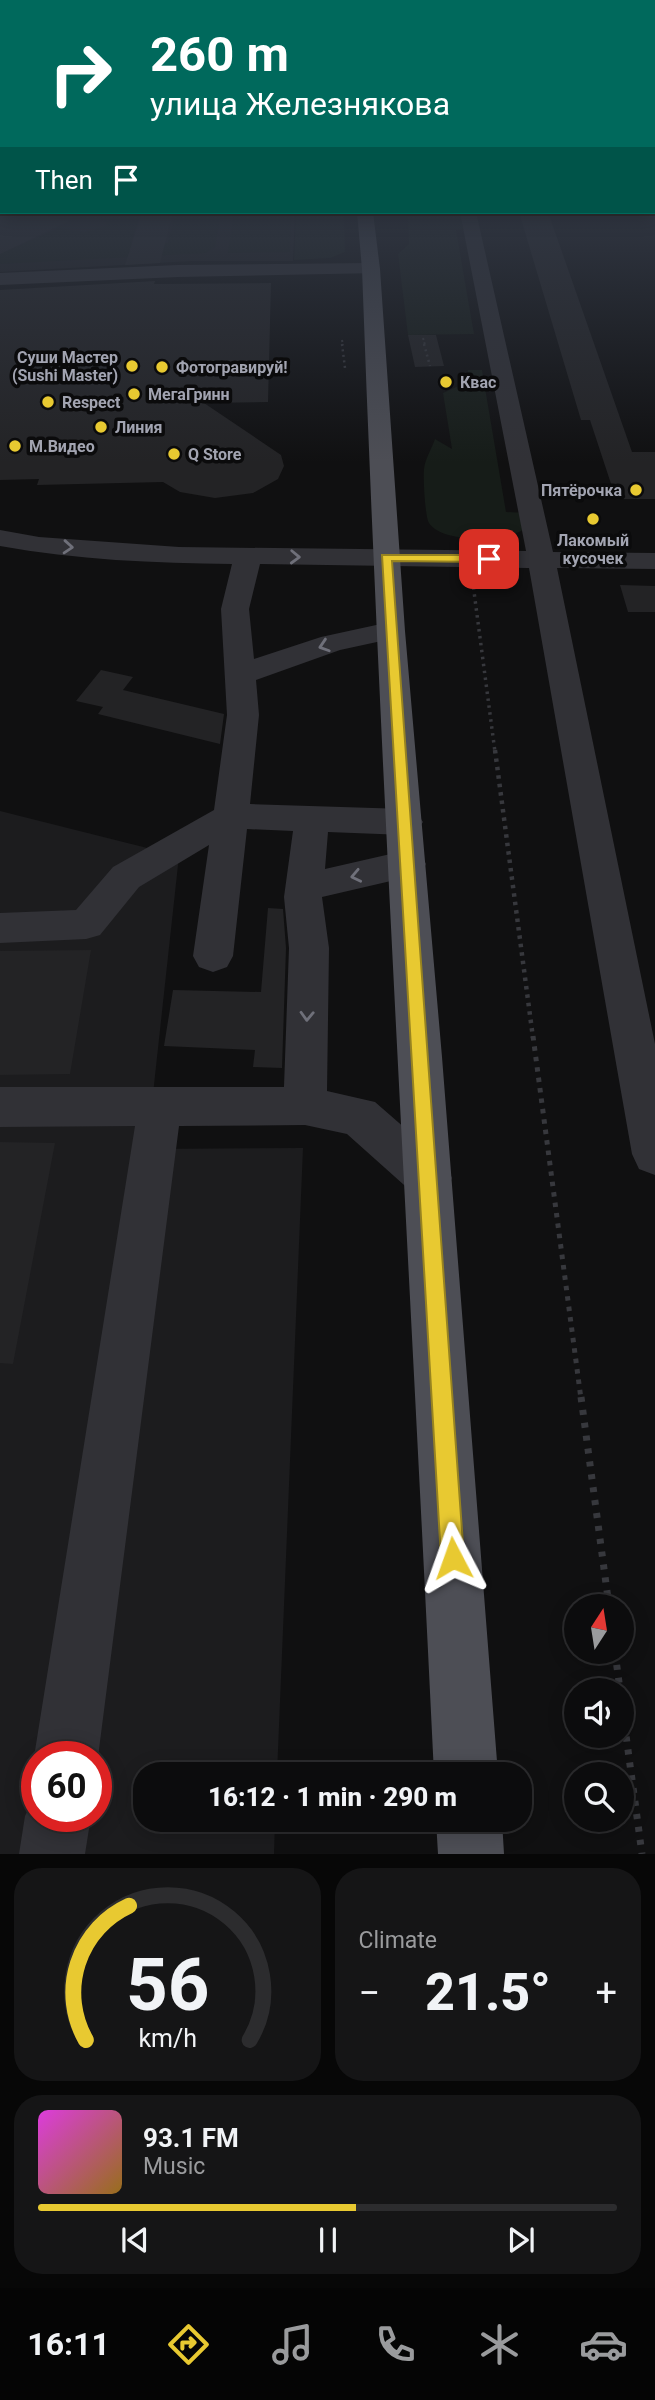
<!DOCTYPE html>
<meta charset="utf-8">
<style>
:root{--surface:#0c0c0d;--page:#151516;--text:#f1f3f6;--muted:#9a9b9d;--line:#2c2c2e;--accent:#e8c931}
body{margin:0;font-family:Roboto,sans-serif;background:var(--page);color:var(--text);height:100vh;display:flex;flex-direction:column;font-size:26px;white-space:nowrap}
*{box-sizing:border-box;margin:0}
p{font-size:23px;color:var(--muted)}
.icon{flex:none;width:38px;height:38px;fill:none;stroke:currentColor;stroke-width:2;stroke-linecap:round;stroke-linejoin:round}
.map{position:relative;height:1854px;overflow:hidden}
.panel{display:flex;flex-direction:column;gap:14px;padding:14px;background:#070707;flex:1}
.panel>*{flex:none}
.top-card{position:absolute;left:0px;top:0px;width:656px;height:214px;box-shadow:0 4px 18px #0003,0 0 0 2px var(--line);background:#00695c;color:#fff;overflow:hidden}
.needle{width:46px;rotate:12deg}
.fabs{position:absolute;left:564px;top:1594px;display:grid;gap:14px}
.fabs a{display:grid;place-items:center;width:70px;height:70px;border-radius:50%;background:var(--surface);box-shadow:0 4px 18px #0003,0 0 0 2px var(--line);font-size:35px}
.speed{position:absolute;left:21px;top:1741px;display:flex;gap:14px;font-size:35px;font-weight:700;text-align:center}
.speed>*{display:grid;place-content:center;width:91px;height:91px;border-radius:50%;background:var(--surface);box-shadow:0 4px 18px #0003,0 0 0 2px var(--line);line-height:1}
.speed .limit{border:10px solid #d22;background:#fff;color:#111}
.pin{position:absolute;display:grid;place-items:center;width:60px;height:60px;color:#fff;margin:-30px;border-radius:14px;box-shadow:0 4px 10px #0006}
.me{position:absolute;width:77px;margin:-38px;rotate:356deg;stroke-linejoin:round;filter:drop-shadow(0 0 5px #0008)}
.turn{display:flex;align-items:center;gap:24px;height:147px;padding:0 35px;font-size:32px}
.turn .icon{width:91px;height:91px;stroke-width:2.5}
.turn b{display:block;font-size:49px;line-height:60px}
.then{display:flex;align-items:center;height:66px;padding:0 35px;background:#0003;gap:14px;font-size:26px}
.big{font-size:52px;font-weight:800;line-height:1.1}
.panel .widget{flex:1;display:flex;flex-direction:column;justify-content:center;gap:10px;min-width:0;padding:0 24px;border-radius:28px;background:var(--page)}
.panel .dial{align-items:center;gap:0}
.dial svg{height:182px;overflow:visible;fill:none;stroke:var(--line);stroke-width:7;stroke-linecap:round;text-anchor:middle}
.dial text{fill:var(--text);stroke:none}
.song{display:flex;align-items:center;gap:21px}
.cover{width:84px;height:84px;border-radius:10px;background:linear-gradient(135deg,hsl(300 70% 55%),hsl(40 70% 35%))}
.played{height:7px;border-radius:4px;background:linear-gradient(90deg,var(--accent) 55%,var(--line) 55%)}
.keys{display:flex;justify-content:space-around;direction:ltr}
.heat{display:flex;justify-content:space-between;align-items:center;font-size:38px;direction:ltr}
.panel .tiles{flex:1;display:grid;gap:14px;grid-template-columns:1fr 1fr}
.widget:last-child{grid-column:span 2}
.trip{position:absolute;left:133px;top:1762px;width:399px;height:70px;border-radius:28px;background:var(--surface);box-shadow:0 4px 18px #0003,0 0 0 2px var(--line);font-weight:800;line-height:70px;text-align:center}
.tabs{display:flex;height:112px;justify-content:space-around;align-items:center;background:#050505;color:var(--muted)}
.tabs .icon{width:49px;height:49px}
.tabs .selected{color:var(--accent)}
.tabs b{font-size:32px;color:var(--text)}
.map>svg:first-child{display:block}
</style>
<div class="map">
<svg width="655" height="1854" viewBox="0 0 655 1854">
<rect width="100%" height="100%" fill="#101011"/>
<path fill="#1c1c1e" fill-rule="evenodd" d="M 0,202 L 2,212 L 295,212 L 293,261 L 192,261 L 0,272 Z
M 0,811 L 179,856 L 147,1149 L 303,1148 L 277,1774 L 145,1774 L 145,1820 L 275,1820 L 274,1854 L 0,1854 ZM 37,1757 L 96,1757 L 96,1816 L 37,1816 Z"/>
<path fill="#161c18" d="M 92,212 L 141,212 L 131,243 L 168,243 L 176,212 L 221,212 L 215,247 L 205,253 L 0,264 L 0,254 L 59,228 L 85,232 L 106,226 L 107,223 L 98,218 L 77,219 Z
M 234,212 L 291,212 L 290,252 L 228,253 Z
M 296,212 L 344,212 L 345,252 L 330,258 L 294,260 Z
M 395,212 L 465,212 L 468,229 L 456,230 L 474,334 L 408,335 L 398,254 L 409,244 L 408,218 Z
M 468,370 L 482,370 L 506,512 L 527,513 L 526,528 C 509,542 442,544 429,523 C 425,517 423,477 424,469 C 425,459 432,448 435,439 L 452,449 L 443,393 L 465,383 Z"/>
<path fill="#232325" d="M 0,212 L 26,212 L 69,221 L 0,254 Z
M 142,212 L 173,212 L 160,263 L 125,265 Z
M 519,212 L 548,212 L 632,452 L 655,452 L 655,499 L 616,499 L 590,420 L 581,420 Z
M 155,281 L 154,284 L 271,283 L 268,402 L 204,403 L 281,455 L 284,466 L 278,479 L 253,493 L 215,498 L 180,492 L 163,482 L 37,485 L 39,479 L 0,480 L 0,290 Z
M 408,335 L 436,335 L 444,366 L 415,367 Z
M 620,585 L 655,586 L 655,612 L 628,612 Z
M 101,670 L 133,677 L 123,690 L 224,714 L 220,744 L 98,714 L 103,707 L 76,701 Z
M 268,908 L 283,909 L 286,948 L 282,1068 L 253,1067 L 255,1050 L 164,1046 L 173,990 L 261,992 Z
M 91,950 L 70,1074 L 0,1075 L 0,951 Z
M 0,1142 L 55,1143 L 13,1364 L 0,1363 Z"/>
<g fill="none" stroke-linecap="round" stroke-linejoin="round">
<path stroke="#37383d" stroke-width="2" stroke-dasharray="2 2.5" stroke-linecap="butt" d="M 423,338 L 425,345
M 342,340 L 343,345"/>
<path stroke="#37383d" stroke-width="2.5" stroke-dasharray="2 3.5" stroke-linecap="butt" d="M 342,344 L 345,368
M 424,344 L 430,366"/>
<path stroke="#37383d" stroke-width="3.5" stroke-dasharray="2.5 4.5" stroke-linecap="butt" d="M 475,581 L 473,584 L 495,752"/>
<path stroke="#37383d" stroke-width="4.5" stroke-dasharray="3.5 5" stroke-linecap="butt" d="M 495,750 L 533,1038"/>
<path stroke="#37383d" stroke-width="5" stroke-dasharray="4.5 6" stroke-linecap="butt" d="M 533,1036 L 581,1399"/>
<path stroke="#37383d" stroke-width="7" stroke-dasharray="5 8" stroke-linecap="butt" d="M 581,1397 L 609,1606
M 615,1652 L 620,1690
M 621,1698 L 642,1854"/>
<path fill="#313136" fill-rule="evenodd" d="M 460,212 L 476,212 L 553,552 L 655,553 L 655,569 L 557,568 L 655,1044 L 655,1175 L 639,1169 L 632,1154 L 529,568 L 260,564 L 249,609 L 254,659 L 321,637 L 390,622 L 400,625 L 405,631 L 400,637 L 340,650 L 256,680 L 259,715 L 250,804 L 405,809 L 417,813 L 423,822 L 417,831 L 405,835 L 328,832 L 325,869 L 408,850 L 421,854 L 426,864 L 421,874 L 322,897 L 329,948 L 327,1091 L 375,1102 L 445,1163 L 452,1178 L 445,1193 L 429,1199 L 413,1193 L 347,1134 L 305,1125 L 179,1126 L 98,1757 L 96,1761 L 96,1757 L 37,1757 L 37,1763 L 34,1757 L 135,1126 L 0,1127 L 0,1087 L 284,1087 L 289,948 L 284,897 L 293,831 L 247,829 L 233,956 L 227,967 L 213,972 L 199,967 L 193,956 L 209,845 L 139,887 L 100,935 L 86,939 L 0,943 L 0,913 L 76,910 L 113,867 L 214,810 L 227,715 L 221,609 L 232,564 C 155,563 76,560 0,546 L 0,530 L 39,537 L 179,547 L 526,551 Z
M 371,263 L 378,265 L 380,269 L 378,273 L 178,277 L 0,285 L 0,273 L 178,265 Z
M 37,1792 L 37,1816 L 91,1816 L 85,1854 L 19,1854 L 25,1816 Z"/>
<path fill="#4d4e55" fill-rule="evenodd" d="M 357,212 L 373,212 L 380,269 L 405,631 L 442,1057 L 498,1774 L 434,1774 C 410,1272 380,771 362,269 Z
M 436,1820 L 502,1820 L 504,1854 L 438,1854 Z"/>
</g>
<defs><path id="oneway-chevron" d="M-2-3.5L2.5 0L-2 3.5" fill="none" stroke-width="1.6" stroke-linecap="round" stroke-linejoin="round" transform="scale(1.75)"/></defs>
<g stroke="#6f707a">
<use href="#oneway-chevron" transform="translate(68 547) rotate(4)"/>
<use href="#oneway-chevron" transform="translate(295 557) rotate(2)"/>
<use href="#oneway-chevron" transform="translate(324 646) rotate(162)"/>
<use href="#oneway-chevron" transform="translate(356 876) rotate(168)"/>
<use href="#oneway-chevron" transform="translate(307 1016) rotate(92)"/>
</g>
<linearGradient id="sky" x2="0" y2="1"><stop stop-color="#090909"/><stop offset="0.44" stop-color="#313743"/><stop offset="1" stop-color="#313743" stop-opacity="0"/></linearGradient>
<rect width="655" height="462" fill="url(#sky)"/>
<path fill="#e8c931" stroke="#978320" stroke-width="2" d="M 382,555 L 489,555 L 495,559 L 489,562 L 392,561 L 464,1558 L 461,1566 L 453,1570 L 444,1566 L 441,1558 Z"/>
<g fill="#e8c931" stroke="#0b0b0c" stroke-width="2.5">
<circle cx="132" cy="366" r="7"/>
<circle cx="162" cy="367" r="7"/>
<circle cx="446" cy="382" r="7"/>
<circle cx="134" cy="394" r="7"/>
<circle cx="48" cy="402" r="7"/>
<circle cx="101" cy="427" r="7"/>
<circle cx="15" cy="446" r="7"/>
<circle cx="174" cy="454" r="7"/>
<circle cx="636" cy="490" r="7"/>
<circle cx="593" cy="519" r="7"/>
</g>
<g text-anchor="middle" stroke-width="7" stroke-linejoin="round" paint-order="stroke">
<g font-size="16" font-weight="bold" fill="#a2a4b1" stroke="#0b0b0c" text-anchor="start">
<text x="118" y="363" text-anchor="end">Суши Мастер<tspan x="118" dy="18">(Sushi Master)</tspan></text>
<text x="176" y="373">Фотогравируй!</text>
<text x="460" y="388">Квас</text>
<text x="148" y="400">МегаГринн</text>
<text x="62" y="408">Respect</text>
<text x="115" y="433">Линия</text>
<text x="29" y="452">М.Видео</text>
<text x="188" y="460">Q Store</text>
<text x="622" y="496" text-anchor="end">Пятёрочка</text>
<text x="593" y="546" text-anchor="middle">Лакомый<tspan x="593" dy="18">кусочек</tspan></text>
</g>
</g>
</svg>
<div class="fabs">
<a><svg class="needle" viewBox="-14 -14 28 28"><path d="M0-13l5 13h-10z" fill="#e53935"/><path d="M0 13l5-13h-10z" fill="#9a9b9d"/></svg></a>
<a><svg class="icon" aria-label="sound" viewBox="0 0 24 24"><path d="M4 9h4l5-4v14l-5-4H4zM17 9q2 3 0 6"/></svg></a>
<a><svg class="icon" aria-label="search" viewBox="0 0 24 24"><circle cx="10" cy="10" r="6"/><path d="M15 15l6 6"/></svg></a>
</div>
<div class="speed"><div class="limit">60</div></div>
<div class="pin" style="left:489px;top:559px;background:#d93025"><svg class="icon" aria-label="arrive" viewBox="0 0 24 24"><path d="M6 21V4h12l-3 4 3 4H6"/></svg></div>
<svg class="me" style="left:453px;top:1558px" viewBox="-20 -20 40 40"><path d="M0-17L14 15 0 8-14 15z" fill="#e8c931" stroke="#fff" stroke-width="4"/></svg>
<div class="trip">16:12 · 1 min · 290 m</div>
<div class="top-card">
<div class="turn"><svg class="icon" aria-label="right" viewBox="0 0 24 24"><path d="M7 20v-9h11M14 6l5 5-5 5"/></svg><div><b>260 m</b>улица Железнякова</div></div>
<div class="then">Then<svg class="icon" aria-label="arrive" viewBox="0 0 24 24"><path d="M6 21V4h12l-3 4 3 4H6"/></svg></div>
</div>
</div>
<section class="panel">
<div class="tiles">
<div class="widget dial"><svg viewBox="0 0 100 80">
<path d="M14 69A42 42 0 1 1 86 69"/>
<path d="M14 69A42 42 0 0 1 33 10" stroke="#e8c931"/>
<text x="50" y="56" font-size="32" font-weight="700">56</text>
<text x="50" y="72" font-size="11">km/h</text>
</svg></div>
<div class="widget"><p>Climate</p>
<div class="heat"><a>−</a><b class="big">21.5°</b><a>+</a></div>
</div>
<div class="widget">
<div class="song"><i class="cover"></i><div><b>93.1 FM</b><p>Music</p></div></div>
<div class="played"></div>
<div class="keys"><svg class="icon" aria-label="previous" viewBox="0 0 24 24"><path d="M18 5L8 12l10 7zM5 5v14"/></svg><svg class="icon" aria-label="pause" viewBox="0 0 24 24"><path d="M8 5v14M16 5v14"/></svg><svg class="icon" aria-label="next" viewBox="0 0 24 24"><path d="M6 5l10 7-10 7zM19 5v14"/></svg></div>
</div>
</div>
</section>
<nav class="tabs">
<b>16:11</b>
<svg class="icon selected" aria-label="directions" viewBox="0 0 24 24"><path d="M12 3l9 9-9 9-9-9zM9 14v-3h6M13 9l2 2-2 2"/></svg>
<svg class="icon" aria-label="music" viewBox="0 0 24 24"><path d="M9 18V5l10-2v13"/><circle cx="6" cy="18" r="3"/><circle cx="16" cy="16" r="3"/></svg>
<svg class="icon" aria-label="phone" viewBox="0 0 24 24"><path d="M5 4h4l2 5-3 2q2 4 5 5l2-3 5 2v4C11 20 4 13 5 4z"/></svg>
<svg class="icon" aria-label="climate" viewBox="0 0 24 24"><path d="M12 3v18M4 7l16 10M4 17L20 7"/></svg>
<svg class="icon" aria-label="car" viewBox="0 0 24 24"><path d="M5 17H2v-5l4-1 3-4h7l3 4 3 1v5h-3M9 17h6M6 11h13"/><circle cx="7" cy="17" r="2"/><circle cx="17" cy="17" r="2"/></svg>
</nav>
